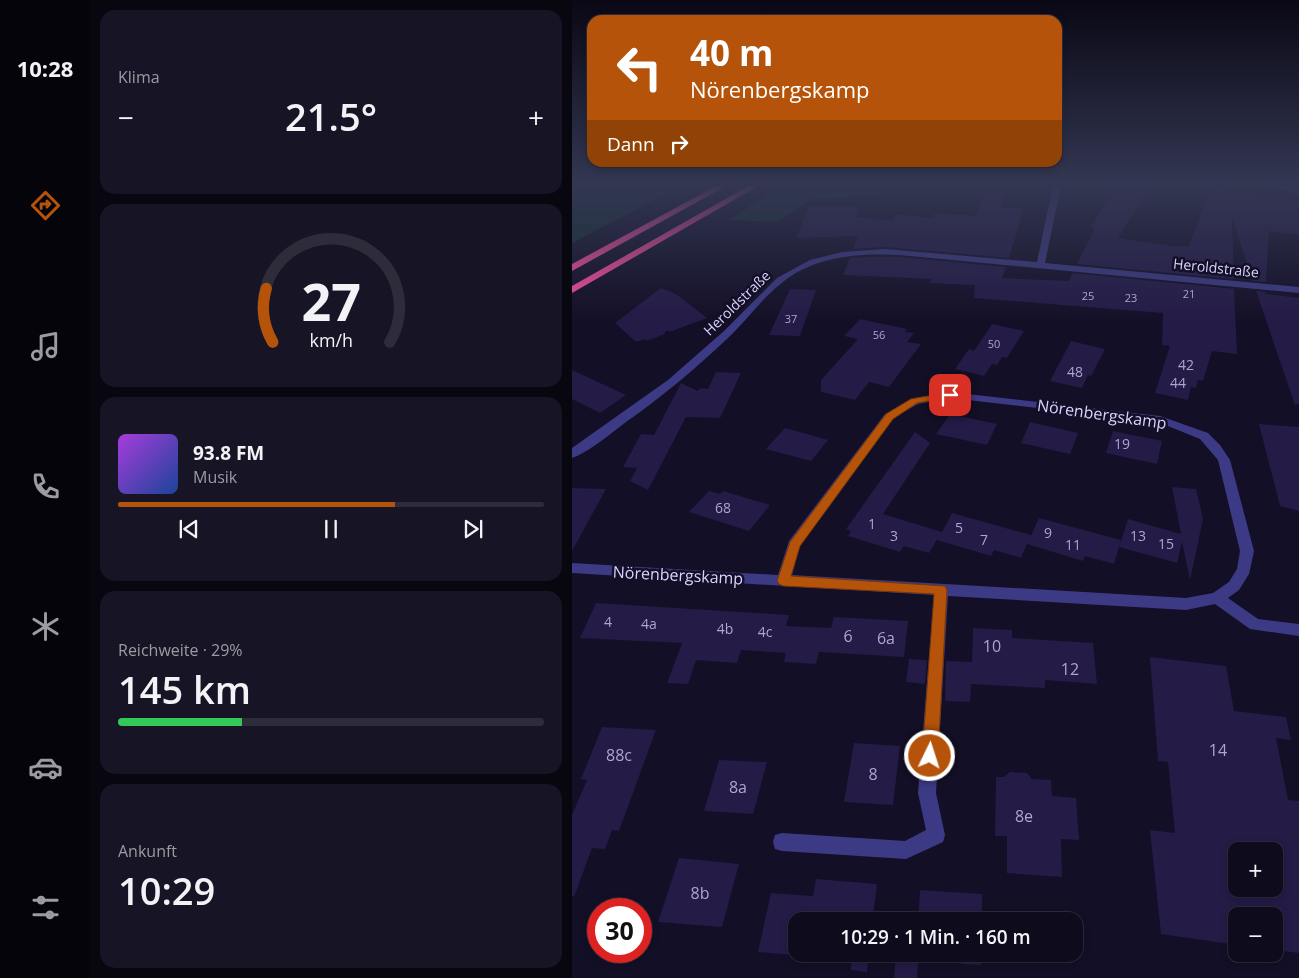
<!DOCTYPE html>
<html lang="de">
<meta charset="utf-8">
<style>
:root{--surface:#0e0b1c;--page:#171425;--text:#f1f3f6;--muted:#9b9ba3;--line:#2e2b3b;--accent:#b45309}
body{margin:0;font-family:"Open Sans",sans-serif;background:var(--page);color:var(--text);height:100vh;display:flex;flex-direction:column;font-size:19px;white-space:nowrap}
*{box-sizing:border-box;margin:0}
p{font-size:16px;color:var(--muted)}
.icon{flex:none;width:28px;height:28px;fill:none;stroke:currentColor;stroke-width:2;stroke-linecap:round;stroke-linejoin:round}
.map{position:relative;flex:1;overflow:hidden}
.details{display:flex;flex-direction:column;gap:10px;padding:10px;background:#08060f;width:482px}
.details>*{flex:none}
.guide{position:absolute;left:15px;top:15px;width:475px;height:152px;border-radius:15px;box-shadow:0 2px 8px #0003,0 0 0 1px var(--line);background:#b45309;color:#fff;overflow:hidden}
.fabs{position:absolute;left:656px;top:842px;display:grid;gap:10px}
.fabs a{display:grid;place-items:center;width:55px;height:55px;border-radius:10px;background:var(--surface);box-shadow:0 2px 8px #0003,0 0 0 1px var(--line);font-size:25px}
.speed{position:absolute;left:15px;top:898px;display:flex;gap:10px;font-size:25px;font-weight:700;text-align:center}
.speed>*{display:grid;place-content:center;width:65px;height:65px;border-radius:50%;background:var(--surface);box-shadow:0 2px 8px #0003,0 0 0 1px var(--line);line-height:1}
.speed .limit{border:8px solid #d22;background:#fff;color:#111}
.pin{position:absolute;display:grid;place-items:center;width:42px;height:42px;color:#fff;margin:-21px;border-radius:10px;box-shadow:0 2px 8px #0006}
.me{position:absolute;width:55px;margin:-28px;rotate:4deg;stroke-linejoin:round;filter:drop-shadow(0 0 4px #0008)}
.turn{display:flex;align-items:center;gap:18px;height:105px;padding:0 20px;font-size:22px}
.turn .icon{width:65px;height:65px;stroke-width:2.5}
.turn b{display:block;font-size:35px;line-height:42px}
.then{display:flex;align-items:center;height:48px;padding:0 20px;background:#0003;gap:10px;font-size:19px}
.big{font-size:38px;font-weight:600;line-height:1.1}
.details .widget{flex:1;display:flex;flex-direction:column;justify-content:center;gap:8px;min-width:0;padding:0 18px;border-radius:15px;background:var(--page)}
.details .dial{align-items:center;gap:0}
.dial svg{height:130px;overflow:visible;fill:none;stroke:var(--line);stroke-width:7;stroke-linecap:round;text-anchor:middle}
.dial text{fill:var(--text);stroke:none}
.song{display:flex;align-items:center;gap:15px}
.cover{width:60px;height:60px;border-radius:8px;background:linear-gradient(135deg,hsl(280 70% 55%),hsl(220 70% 35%))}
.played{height:5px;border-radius:2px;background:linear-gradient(90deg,var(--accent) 65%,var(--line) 65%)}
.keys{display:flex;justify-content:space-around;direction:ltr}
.heat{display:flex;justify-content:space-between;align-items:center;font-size:28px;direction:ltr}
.charge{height:8px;border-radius:4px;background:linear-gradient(90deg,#34c759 29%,var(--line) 0)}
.trip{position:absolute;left:216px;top:912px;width:295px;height:50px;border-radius:15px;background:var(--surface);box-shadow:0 2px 8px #0003,0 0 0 1px var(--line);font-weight:600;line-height:50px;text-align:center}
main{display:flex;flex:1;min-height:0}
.dock{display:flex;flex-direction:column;width:90px;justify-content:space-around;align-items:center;background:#06040b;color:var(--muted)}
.dock .icon{width:35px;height:35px}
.dock .on{color:var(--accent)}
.dock b{font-size:22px;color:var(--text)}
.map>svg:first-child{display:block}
</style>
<main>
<nav class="dock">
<b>10:28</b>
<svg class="icon on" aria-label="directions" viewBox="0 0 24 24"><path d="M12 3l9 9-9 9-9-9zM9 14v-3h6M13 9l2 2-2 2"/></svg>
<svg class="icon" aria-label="music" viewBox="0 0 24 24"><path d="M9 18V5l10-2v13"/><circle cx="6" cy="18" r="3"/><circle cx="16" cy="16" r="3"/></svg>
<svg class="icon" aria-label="phone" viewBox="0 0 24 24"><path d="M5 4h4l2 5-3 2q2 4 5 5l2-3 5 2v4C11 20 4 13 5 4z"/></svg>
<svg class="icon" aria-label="climate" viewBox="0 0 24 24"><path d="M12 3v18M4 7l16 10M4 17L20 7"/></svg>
<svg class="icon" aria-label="car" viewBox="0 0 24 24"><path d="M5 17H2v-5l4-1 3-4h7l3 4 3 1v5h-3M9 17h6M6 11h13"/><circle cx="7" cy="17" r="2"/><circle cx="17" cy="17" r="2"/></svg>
<svg class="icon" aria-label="filters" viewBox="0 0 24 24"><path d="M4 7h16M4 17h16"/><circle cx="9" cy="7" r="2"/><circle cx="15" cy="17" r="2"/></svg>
</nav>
<section class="details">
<div class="widget"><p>Klima</p>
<div class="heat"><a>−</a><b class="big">21.5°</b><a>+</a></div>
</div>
<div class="widget dial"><svg viewBox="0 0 100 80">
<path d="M14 69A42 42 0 1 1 86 69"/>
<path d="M14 69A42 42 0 0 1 10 36" stroke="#b45309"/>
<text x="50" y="56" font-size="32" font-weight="700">27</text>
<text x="50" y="72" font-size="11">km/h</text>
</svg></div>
<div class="widget">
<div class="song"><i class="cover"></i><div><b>93.8 FM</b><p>Musik</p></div></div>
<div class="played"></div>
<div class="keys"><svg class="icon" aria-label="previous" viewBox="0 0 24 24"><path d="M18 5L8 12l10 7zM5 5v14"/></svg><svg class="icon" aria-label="pause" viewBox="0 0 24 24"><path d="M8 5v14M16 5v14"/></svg><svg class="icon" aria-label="next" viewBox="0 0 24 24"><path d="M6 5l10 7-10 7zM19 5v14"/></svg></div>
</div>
<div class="widget"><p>Reichweite · 29%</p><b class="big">145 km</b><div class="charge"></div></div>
<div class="widget"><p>Ankunft</p><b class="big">10:29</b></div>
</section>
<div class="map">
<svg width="727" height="978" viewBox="0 0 727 978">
<rect width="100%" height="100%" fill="#130f26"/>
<path fill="#12302f" d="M 0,185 L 111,185 L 0,243 Z
M 212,185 L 316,185 L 308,195 L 238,199 L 206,222 L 157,220 Z"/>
<path fill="#241b47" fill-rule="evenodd" d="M 546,185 L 579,185 L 546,238 L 601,246 L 617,246 L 640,185 L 673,193 L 727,201 L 727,235 L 697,231 L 694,282 L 681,281 L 660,218 L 662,279 L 505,264 L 523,228 L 518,227 Z
M 412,193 L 433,194 L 429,207 L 451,209 L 437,258 L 313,247 L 281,249 L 286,236 L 224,238 L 237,206 L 286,207 L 285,217 L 321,221 L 323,214 L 361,218 L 363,213 L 404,216 Z
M 296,257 L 328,257 L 434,267 L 430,278 L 497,281 L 501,273 L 662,289 L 665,354 L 640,351 L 631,381 L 626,380 L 624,388 L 619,387 L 616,400 L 583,393 L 598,346 L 590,345 L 591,313 L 402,298 L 403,285 L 358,283 L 359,279 L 271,275 L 278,258 Z
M 89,288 L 104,294 L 135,318 L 100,331 L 93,331 L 93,334 L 74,341 L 73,339 L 64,342 L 43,323 Z
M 218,289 L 244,290 L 228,336 L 197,335 Z
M 684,291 L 694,292 L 693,294 L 727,298 L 727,404 L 723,405 Z
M 288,319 L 335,329 L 333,332 L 342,333 L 335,342 L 349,344 L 317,387 L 297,382 L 283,400 L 249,392 L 249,380 L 286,339 L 272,336 Z
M 420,324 L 452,331 L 435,358 L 430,357 L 425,365 L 420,364 L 412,376 L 383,369 L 397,349 L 402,351 Z
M 499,341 L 533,349 L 519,376 L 516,375 L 510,388 L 478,381 Z
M 0,370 L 54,395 L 28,413 L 0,399 Z
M 144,372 L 169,373 L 148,418 L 114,417 L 76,490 L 58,481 L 65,468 L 51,467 L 69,434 L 82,435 L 109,383 L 126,391 L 128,388 L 136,389 Z
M 378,414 L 425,424 L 415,445 L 364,434 Z
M 458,422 L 506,433 L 498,454 L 449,443 Z
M 687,424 L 727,427 L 727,511 L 708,506 Z
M 213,428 L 235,434 L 256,440 L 239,461 L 194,449 Z
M 541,431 L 590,441 L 585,464 L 534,453 Z
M 343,432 L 358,443 L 311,514 L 370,532 L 380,513 L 459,535 L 457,540 L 467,518 L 549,540 L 542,564 L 513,556 L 511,561 L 455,544 L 449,558 L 422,550 L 419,556 L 365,540 L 367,536 L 357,553 L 332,546 L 328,552 L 276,536 L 279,531 L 274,529 Z
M 600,487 L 624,489 L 631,519 L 618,580 L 610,542 L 605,563 L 547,547 L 556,519 L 609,534 Z
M 0,488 L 34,489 L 0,551 Z
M 137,491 L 148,494 L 151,491 L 198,505 L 177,531 L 117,512 Z
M 24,603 L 217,615 L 214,626 L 259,628 L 262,617 L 336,621 L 332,657 L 247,652 L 244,664 L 212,662 L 214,653 L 169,650 L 165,663 L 124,660 L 116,684 L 95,683 L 110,643 L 8,638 Z
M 401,628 L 440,630 L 440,638 L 521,643 L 525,684 L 473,680 L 473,688 L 399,684 L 398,702 L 373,701 L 374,661 L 400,662 Z
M 578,657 L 654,666 L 662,711 L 714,717 L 719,740 L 704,738 L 716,800 L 727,801 L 727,953 L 702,950 L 702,916 L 665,916 L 665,945 L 589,934 L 578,830 L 603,833 L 596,762 L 586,761 ZM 665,851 L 702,851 L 702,889 L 665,889 Z
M 337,659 L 355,660 L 353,684 L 334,682 Z
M 30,727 L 84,730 L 47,831 L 40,830 L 33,849 L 20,848 L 2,897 L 0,896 L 0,815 L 15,780 L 9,779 Z
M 282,743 L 328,746 L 321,805 L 272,802 Z
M 147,760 L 195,762 L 181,814 L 132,811 Z
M 438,772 L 455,773 L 460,779 L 479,780 L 480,796 L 504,798 L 507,840 L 489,839 L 490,877 L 435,873 L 435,836 L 423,836 L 424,777 L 432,777 Z
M 107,858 L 167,864 L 150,927 L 86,922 Z
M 244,879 L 305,884 L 301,917 L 346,920 L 348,890 L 410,894 L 410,921 L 225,921 L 225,954 L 233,954 L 233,956 L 186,952 L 199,893 L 241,896 Z
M 280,954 L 297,954 L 295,972 L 279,970 Z
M 324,954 L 347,954 L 345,978 L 322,978 Z
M 359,954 L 409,954 L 409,965 L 389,964 L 389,956 Z"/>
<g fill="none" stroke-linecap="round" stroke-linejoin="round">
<path fill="#3d3a85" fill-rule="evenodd" d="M 481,185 L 489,185 L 473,263 L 727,287 L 727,293 L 328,255 C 285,253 240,256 206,286 C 188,301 174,321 156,338 C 124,368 90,397 54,422 C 41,432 14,454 0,458 L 0,448 L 96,380 L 152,331 L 205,278 L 238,260 L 270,252 L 313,249 L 465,262 Z
M 691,185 L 705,185 L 727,189 L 727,193 Z
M 378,392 L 588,416 L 636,433 L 648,445 L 658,460 L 682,551 L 677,574 L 667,590 L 656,598 L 686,619 L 727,624 L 727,636 L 678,629 L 643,604 L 614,610 L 376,596 L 364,793 L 373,835 L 371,842 L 334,859 L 210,851 L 203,849 L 201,842 L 203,835 L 210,833 L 333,841 L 354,830 L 346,793 L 362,595 L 0,573 L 0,563 L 206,575 L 217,541 L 313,414 L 339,399 ZM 378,398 L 586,422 L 628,439 L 646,460 L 668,551 L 665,569 L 657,582 L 641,593 L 614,598 L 220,575 L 228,546 L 321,418 L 346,404 Z"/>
<path fill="#ff4fa3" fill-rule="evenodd" d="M 146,185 L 156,185 L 0,271 L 0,264 Z
M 178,185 L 188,185 L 0,293 L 0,286 Z"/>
</g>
<linearGradient id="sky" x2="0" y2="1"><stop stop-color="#0a0815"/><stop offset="0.57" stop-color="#333752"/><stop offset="1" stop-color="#333752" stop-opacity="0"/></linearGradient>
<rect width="727" height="322" fill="url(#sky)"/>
<path fill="#b45309" stroke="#753606" d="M 378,392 L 383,395 L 382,397 L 345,403 L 321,419 L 228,546 L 219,576 L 373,586 L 375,590 L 366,756 L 363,761 L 358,763 L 352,761 L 350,756 L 362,594 L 211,586 L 207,584 L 205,581 L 218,542 L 314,414 L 339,399 Z"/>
<g text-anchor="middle" stroke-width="5" stroke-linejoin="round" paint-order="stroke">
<g font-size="11" fill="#aca6d1">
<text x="617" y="298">21</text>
<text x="516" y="300">25</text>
<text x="559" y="302">23</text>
<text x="219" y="323">37</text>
<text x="307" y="339">56</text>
<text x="422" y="348">50</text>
</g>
<g font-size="14" fill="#d9d4ff" stroke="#130f26">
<text transform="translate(644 268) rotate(6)" y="5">Heroldstraße</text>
<text transform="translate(165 303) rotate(-44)" y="5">Heroldstraße</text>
</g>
<g font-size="14" fill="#aca6d1">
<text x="614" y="370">42</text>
<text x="503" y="377">48</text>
<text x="606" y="388">44</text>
<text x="550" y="449">19</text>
<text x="151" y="513">68</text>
<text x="300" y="529">1</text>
<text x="387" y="533">5</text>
<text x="476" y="538">9</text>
<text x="322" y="541">3</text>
<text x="566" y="541">13</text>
<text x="412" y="545">7</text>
<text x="594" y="549">15</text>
<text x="501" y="550">11</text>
<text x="36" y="627">4</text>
<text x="77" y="629">4a</text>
<text x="153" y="634">4b</text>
<text x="193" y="637">4c</text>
</g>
<g font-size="16" fill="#d9d4ff" stroke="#130f26">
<text transform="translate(530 414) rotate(8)" y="6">Nörenbergskamp</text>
<text transform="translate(106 575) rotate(3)" y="6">Nörenbergskamp</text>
</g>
<g font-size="16" fill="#aca6d1">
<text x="276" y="642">6</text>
<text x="314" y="644">6a</text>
<text x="420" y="652">10</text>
<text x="498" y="675">12</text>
<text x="646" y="756">14</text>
<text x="47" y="761">88c</text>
<text x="301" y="780">8</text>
<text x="166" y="793">8a</text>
<text x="452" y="822">8e</text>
<text x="128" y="899">8b</text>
</g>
</g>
</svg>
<div class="fabs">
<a>+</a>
<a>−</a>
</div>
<div class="speed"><div class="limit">30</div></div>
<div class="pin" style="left:378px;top:395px;background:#d93025"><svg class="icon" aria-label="arrive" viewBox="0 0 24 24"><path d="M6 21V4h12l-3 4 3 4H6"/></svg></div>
<svg class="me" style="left:358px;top:756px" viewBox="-20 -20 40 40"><circle r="17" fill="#b45309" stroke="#fff" stroke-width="3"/><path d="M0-11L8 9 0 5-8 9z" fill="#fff"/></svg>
<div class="trip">10:29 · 1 Min. · 160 m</div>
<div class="guide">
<div class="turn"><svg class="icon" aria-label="left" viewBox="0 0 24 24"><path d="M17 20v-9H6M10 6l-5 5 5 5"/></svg><div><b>40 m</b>Nörenbergskamp</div></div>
<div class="then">Dann<svg class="icon" aria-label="right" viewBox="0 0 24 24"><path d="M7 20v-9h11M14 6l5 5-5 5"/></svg></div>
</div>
</div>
</main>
